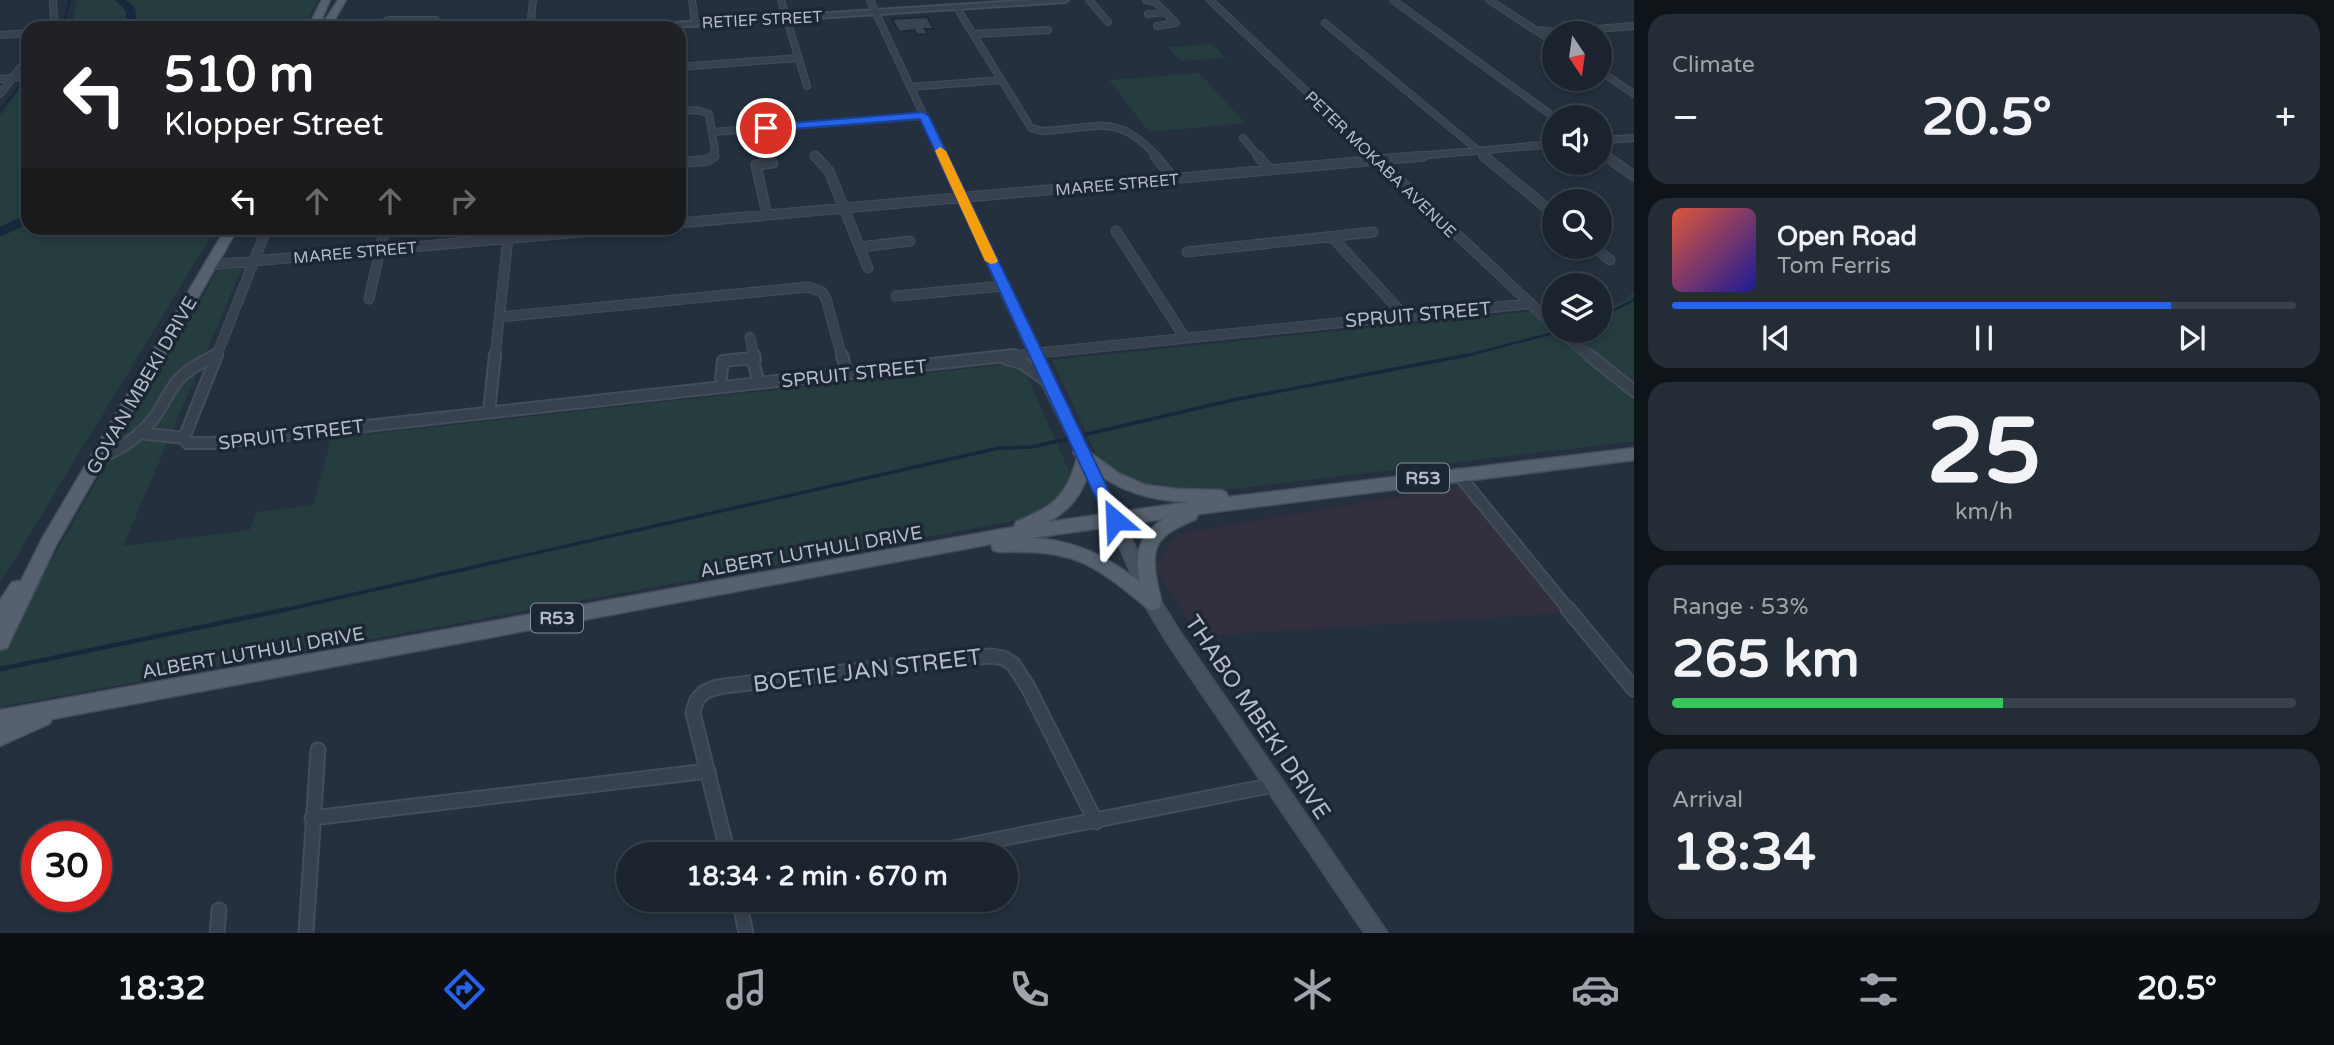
<!DOCTYPE html>
<meta charset="utf-8">
<style>
:root{--surface:#1b242e;--page:#242c36;--text:#f1f3f6;--muted:#a0a4aa;--line:#39414a;--accent:#2563eb}
body{margin:0;font-family:"Varela Round",sans-serif;background:var(--page);color:var(--text);height:100vh;display:flex;flex-direction:column;font-size:26px;white-space:nowrap}
*{box-sizing:border-box;margin:0}
p{font-size:23px;color:var(--muted)}
.icon{flex:none;width:38px;height:38px;fill:none;stroke:currentColor;stroke-width:2;stroke-linecap:round;stroke-linejoin:round}
.map{position:relative;flex:1;overflow:hidden}
.panel{display:flex;flex-direction:column;gap:14px;padding:14px;background:#0f1419;width:700px}
.panel>*{flex:none}
.banner{position:absolute;left:21px;top:21px;width:665px;height:214px;border-radius:21px;box-shadow:0 4px 10px #0003,0 0 0 2px var(--line);background:#202124;color:#fff;overflow:hidden}
.needle{width:46px;rotate:167deg}
.fabs{position:absolute;left:1542px;top:21px;display:grid;gap:14px}
.fabs a{display:grid;place-items:center;width:70px;height:70px;border-radius:50%;background:var(--surface);box-shadow:0 4px 10px #0003,0 0 0 2px var(--line);font-size:35px}
.speed{position:absolute;left:21px;top:821px;display:flex;gap:14px;font-size:35px;font-weight:700;text-align:center}
.speed>*{display:grid;place-content:center;width:91px;height:91px;border-radius:50%;background:var(--surface);box-shadow:0 4px 10px #0003,0 0 0 2px var(--line);line-height:1}
.speed .limit{border:10px solid #d22;background:#fff;color:#111}
.pin{position:absolute;display:grid;place-items:center;width:60px;height:60px;color:#fff;margin:-30px;border:4px solid #fff;border-radius:50%;box-shadow:0 2px 7px #0007}
.me{position:absolute;width:77px;margin:-38px;rotate:334deg;stroke-linejoin:round;filter:drop-shadow(0 0 5px #0008)}
.turn{display:flex;align-items:center;gap:24px;height:147px;padding:0 28px;font-size:32px}
.turn .icon{width:91px;height:91px;stroke-width:2.5}
.turn b{display:block;font-size:49px;line-height:60px}
.lanes{display:flex;align-items:center;height:66px;padding:0 28px;background:#0003;justify-content:center;gap:35px;direction:ltr}
.lanes .off{opacity:.35}
.big{font-size:52px;font-weight:700;line-height:1.1}
.panel .widget{flex:1;display:flex;flex-direction:column;justify-content:center;gap:10px;min-width:0;padding:0 24px;border-radius:21px;background:var(--page)}
.panel .dial{align-items:center;gap:0}
.dial b{font-size:91px;line-height:1}
.song{display:flex;align-items:center;gap:21px}
.cover{width:84px;height:84px;border-radius:10px;background:linear-gradient(135deg,hsl(10 70% 55%),hsl(240 70% 35%))}
.played{height:7px;border-radius:4px;background:linear-gradient(90deg,var(--accent) 80%,var(--line) 80%)}
.keys{display:flex;justify-content:space-around;direction:ltr}
.heat{display:flex;justify-content:space-between;align-items:center;font-size:38px;direction:ltr}
.charge{height:10px;border-radius:5px;background:linear-gradient(90deg,#34c759 53%,var(--line) 0)}
.trip{position:absolute;left:616px;top:842px;width:402px;height:70px;border-radius:35px;background:var(--surface);box-shadow:0 4px 10px #0003,0 0 0 2px var(--line);font-weight:700;line-height:70px;text-align:center}
.menu{display:flex;height:112px;justify-content:space-around;align-items:center;background:#0b0e12;color:var(--muted)}
.menu .icon{width:49px;height:49px}
.menu .selected{color:var(--accent)}
.menu b{font-size:32px;color:var(--text)}
main{display:flex;flex:1;min-height:0}
.map>svg:first-child{display:block}
</style>
<main>
<div class="map">
<svg width="1634" height="933" viewBox="0 0 1634 933">
<rect width="100%" height="100%" fill="#24303e"/>
<path fill="#32303f" d="M 1462,486 L 1565,613 L 1199,636 L 1154,566 L 1178,534 Z"/>
<path fill="#263d3f" d="M 77,0 L 318,0 L 303,28 L 70,28 L 73,23 Z
M 1212,44 L 1226,58 L 1181,61 L 1168,47 Z
M 1199,73 L 1245,123 L 1149,132 L 1109,80 Z
M 25,81 L 28,81 L 28,228 L 216,228 L 0,583 L 0,116 Z
M 242,268 L 123,546 L 250,530 L 256,512 L 314,505 L 331,438 L 1021,363 L 1071,475 L 1069,491 L 1036,517 L 0,707 L 0,650 L 217,271 Z
M 1634,291 L 1634,441 L 1166,497 L 1104,471 L 1052,360 L 1554,309 L 1554,331 L 1600,331 L 1600,305 L 1622,303 Z"/>
<g fill="none" stroke-linecap="round" stroke-linejoin="round">
<path stroke="#17273c" stroke-width="2" d="M 62,28 L 70,0
M 0,111 L 26,77"/>
<path stroke="#17273c" stroke-width="2.5" d="M 1600,317 L 1634,300
M 1461,357 L 1557,332"/>
<path stroke="#17273c" stroke-width="3.5" d="M 280,611 L 999,448 L 1032,447 L 1233,400 L 1468,355"/>
<path stroke="#17273c" stroke-width="4.5" d="M 0,669 L 288,609"/>
<path fill="#17273c" fill-rule="evenodd" d="M 115,0 L 126,0 L 135,8 L 138,28 L 126,28 L 126,11 Z
M 28,214 L 28,224 L 0,237 L 0,227 Z"/>
</g>
<path fill="#364454" stroke="#1f2835" stroke-width="2" d="M 927,17 L 934,29 L 925,29 L 928,34 L 917,35 L 914,30 L 899,32 L 892,19 Z"/>
<g fill="none" stroke-linecap="round" stroke-linejoin="round">
<defs>
<path id="minor-far3" d="M 692,0 L 695,23
M 781,0 L 807,86
M 870,0 L 943,157
M 1089,0 L 1108,22
M 1146,0 L 1155,2 L 1176,23 L 1157,26
M 1210,0 L 1376,157
M 1393,0 L 1554,117
M 1489,0 L 1554,42
M 957,8 L 1031,128 L 1043,131 C 1095,129 1118,111 1157,157
M 1148,14 L 1166,12
M 1325,23 L 1486,157
M 51,28 L 54,21 L 53,0
M 387,28 L 383,23 L 389,20 L 436,20 L 433,26 L 424,28
M 530,28 L 533,0
M 1535,30 L 1556,32 L 1634,26
M 974,34 L 1048,30
M 0,35 L 28,33
M 679,67 L 798,58
M 1600,71 L 1634,94
M 0,79 L 28,76
M 910,87 L 1002,80
M 0,94 L 28,58
M 679,111 L 697,110 L 709,114 L 715,151 L 712,157
M 713,132 L 924,116
M 1243,138 L 1259,157
M 1600,140 L 1634,138
M 1600,151 L 1609,157
M 1405,157 L 1554,144"/>
<path id="minor-far2" d="M 815,156 L 829,171 L 868,268
M 942,156 L 1035,357
M 1155,156 L 1173,178
M 1258,156 L 1270,170
M 1374,156 L 1554,326
M 1484,156 L 1554,214
M 1606,156 L 1634,176
M 679,163 L 708,160 L 714,156
M 767,215 L 756,165 L 773,163
M 679,223 L 1424,156
M 1116,231 L 1185,338
M 1332,237 L 1403,314
M 860,247 L 910,241
M 1594,247 L 1610,260
M 1187,252 L 1373,232
M 210,265 L 626,228
M 896,296 L 1003,286
M 369,299 L 385,228
M 500,317 L 808,287 L 822,292 L 826,299 L 842,357
M 1559,331 L 1591,357
M 750,337 L 754,357
M 212,357 L 216,355
M 216,357 L 267,228
M 495,357 L 509,228
M 998,357 L 1527,304"/>
<path id="minor-far1" d="M 754,355 L 755,361
M 842,355 L 847,374
M 1034,355 L 1115,520
M 1589,355 L 1634,391
M 1006,359 L 1022,363 L 1044,379
M 721,378 L 723,361 L 752,358 L 759,383
M 489,412 L 495,355
M 139,433 L 184,438 L 187,443 L 212,443 L 1014,355
M 184,438 L 217,355
M 98,458 C 122,449 144,434 158,412 C 165,401 170,389 179,379 C 189,368 203,362 216,355
M 1458,474 L 1570,611"/>
<path id="minor" d="M 1568,609 L 1634,689
M 312,818 L 708,771
M 728,854 L 693,713 C 696,694 706,689 724,686 L 952,659 L 992,656 L 1003,658 L 1013,664 L 1028,687 L 1096,822
M 923,854 L 1274,785
M 739,900 L 746,933
M 217,933 L 219,910
M 306,933 L 318,750"/>
<path id="tertiary" d="M 1033,0 L 1068,0 L 1065,2 L 659,28 L 622,28 L 626,26 Z"/>
<path id="secondary" d="M 1115,514 L 1120,516 L 1159,599 L 1180,633 L 1387,933 L 1365,933 L 1168,643 L 1147,608 L 1108,520 L 1110,516 Z"/>
<path id="primary" d="M 322,0 L 330,0 L 318,28 L 308,28 Z
M 338,0 L 346,0 L 330,28 L 320,28 Z
M 226,228 L 238,228 L 56,545 L 7,648 L 0,650 L 0,600 L 12,582 L 21,581 L 43,537 Z
M 1081,446 L 1120,474 L 1146,485 L 1178,489 L 1220,490 L 1226,492 L 1228,497 L 1634,448 L 1634,460 L 1198,514 L 1196,519 C 1157,536 1149,544 1158,587 C 1160,595 1163,601 1159,608 L 1153,611 L 1147,608 C 1090,561 1074,550 999,552 L 993,550 L 991,544 L 52,719 L 49,724 L 0,746 L 0,710 L 1014,527 L 1016,522 C 1053,506 1066,498 1077,458 L 1073,452 ZM 1090,468 C 1120,492 1152,501 1189,502 L 1048,522 C 1071,510 1083,493 1090,468 ZM 1164,519 C 1139,534 1134,553 1140,582 C 1106,556 1075,540 1032,538 Z"/>
</defs>
<use href="#minor-far3" stroke="#444d5a" stroke-width="8"/>
<use href="#minor-far2" stroke="#444d5a" stroke-width="11"/>
<use href="#minor-far1" stroke="#444d5a" stroke-width="14"/>
<use href="#minor" stroke="#444d5a" stroke-width="17"/>
<use href="#tertiary" stroke="#444d5a" stroke-width="4"/>
<use href="#secondary" stroke="#444d5a" stroke-width="4"/>
<use href="#primary" stroke="#444d5a" stroke-width="3"/>
<use href="#minor-far3" stroke="#38414e" stroke-width="6"/>
<use href="#minor-far2" stroke="#38414e" stroke-width="9"/>
<use href="#minor-far1" stroke="#38414e" stroke-width="10"/>
<use href="#minor" stroke="#38414e" stroke-width="13"/>
<use href="#tertiary" fill="#38414e" fill-rule="evenodd"/>
<use href="#secondary" fill="#465061" fill-rule="evenodd"/>
<use href="#primary" fill="#56606e" fill-rule="evenodd"/>
</g>
<path fill="#2563eb" stroke="#184099" stroke-width="2" d="M 923,112 L 929,116 L 1123,520 L 1120,524 L 1109,524 L 1106,520 L 920,119 L 766,131 L 760,128 L 766,125 Z"/>
<path fill="#f59e0b" d="M 940,147 L 946,151 L 998,261 L 996,263 L 991,264 L 985,261 L 935,151 Z"/>
<g text-anchor="middle" stroke-width="7" stroke-linejoin="round" paint-order="stroke">
<g font-size="16" fill="#b4bcc9" stroke="#1d2633">
<text transform="translate(762 19) rotate(-3)" y="6">RETIEF STREET</text>
<text transform="translate(1381 164) rotate(44)" y="6">PETER MOKABA AVENUE</text>
<text transform="translate(1117 184) rotate(-5)" y="6">MAREE STREET</text>
<text transform="translate(355 252) rotate(-5)" y="6">MAREE STREET</text>
</g>
<g fill="#1d2633" stroke="#878f9c" stroke-width="2">
<rect x="1397" y="463.5" width="52" height="29" rx="5"/>
<rect x="531" y="603.5" width="52" height="29" rx="5"/>
</g>
<g font-size="18" font-weight="bold" fill="#b4bcc9">
<text x="1423" y="484">R53</text>
<text x="557" y="624">R53</text>
</g>
<g font-size="19" fill="#b4bcc9" stroke="#1d2633">
<text transform="translate(1418 314) rotate(-5)" y="7">SPRUIT STREET</text>
<text transform="translate(854 373) rotate(-6)" y="7">SPRUIT STREET</text>
<text transform="translate(141 385) rotate(-60)" y="7">GOVAN MBEKI DRIVE</text>
<text transform="translate(291 434) rotate(-7)" y="7">SPRUIT STREET</text>
<text transform="translate(811 551) rotate(-10)" y="7">ALBERT LUTHULI DRIVE</text>
<text transform="translate(253 652) rotate(-10)" y="7">ALBERT LUTHULI DRIVE</text>
</g>
<g font-size="23" fill="#b4bcc9" stroke="#1d2633">
<text transform="translate(867 670) rotate(-7)" y="8">BOETIE JAN STREET</text>
<text transform="translate(1258 717) rotate(56)" y="8">THABO MBEKI DRIVE</text>
</g>
</g>
</svg>
<div class="fabs">
<a><svg class="needle" viewBox="-14 -14 28 28"><path d="M0-13l5 13h-10z" fill="#e53935"/><path d="M0 13l5-13h-10z" fill="#a0a4aa"/></svg></a>
<a><svg class="icon" aria-label="sound" viewBox="0 0 24 24"><path d="M4 9h4l5-4v14l-5-4H4zM17 9q2 3 0 6"/></svg></a>
<a><svg class="icon" aria-label="search" viewBox="0 0 24 24"><circle cx="10" cy="10" r="6"/><path d="M15 15l6 6"/></svg></a>
<a><svg class="icon" aria-label="layers" viewBox="0 0 24 24"><path d="M12 4l9 5-9 5-9-5zM3 14l9 5 9-5"/></svg></a>
</div>
<div class="speed"><div class="limit">30</div></div>
<div class="pin" style="left:766px;top:128px;background:#d93025"><svg class="icon" aria-label="arrive" viewBox="0 0 24 24"><path d="M6 21V4h12l-3 4 3 4H6"/></svg></div>
<svg class="me" style="left:1115px;top:520px" viewBox="-20 -20 40 40"><path d="M0-17L14 15 0 8-14 15z" fill="#2563eb" stroke="#fff" stroke-width="4"/></svg>
<div class="trip">18:34 · 2 min · 670 m</div>
<div class="banner">
<div class="turn"><svg class="icon" aria-label="left" viewBox="0 0 24 24"><path d="M17 20v-9H6M10 6l-5 5 5 5"/></svg><div><b>510 m</b>Klopper Street</div></div>
<div class="lanes"><svg class="icon" aria-label="left" viewBox="0 0 24 24"><path d="M17 20v-9H6M10 6l-5 5 5 5"/></svg><svg class="icon off" aria-label="ahead" viewBox="0 0 24 24"><path d="M12 20V5M6 11l6-6 6 6"/></svg><svg class="icon off" aria-label="ahead" viewBox="0 0 24 24"><path d="M12 20V5M6 11l6-6 6 6"/></svg><svg class="icon off" aria-label="right" viewBox="0 0 24 24"><path d="M7 20v-9h11M14 6l5 5-5 5"/></svg></div>
</div>
</div>
<section class="panel">
<div class="widget"><p>Climate</p>
<div class="heat"><a>−</a><b class="big">20.5°</b><a>+</a></div>
</div>
<div class="widget">
<div class="song"><i class="cover"></i><div><b>Open Road</b><p>Tom Ferris</p></div></div>
<div class="played"></div>
<div class="keys"><svg class="icon" aria-label="previous" viewBox="0 0 24 24"><path d="M18 5L8 12l10 7zM5 5v14"/></svg><svg class="icon" aria-label="pause" viewBox="0 0 24 24"><path d="M8 5v14M16 5v14"/></svg><svg class="icon" aria-label="next" viewBox="0 0 24 24"><path d="M6 5l10 7-10 7zM19 5v14"/></svg></div>
</div>
<div class="widget dial"><b>25</b><p>km/h</p></div>
<div class="widget"><p>Range · 53%</p><b class="big">265 km</b><div class="charge"></div></div>
<div class="widget"><p>Arrival</p><b class="big">18:34</b></div>
</section>
</main>
<nav class="menu">
<b>18:32</b>
<svg class="icon selected" aria-label="directions" viewBox="0 0 24 24"><path d="M12 3l9 9-9 9-9-9zM9 14v-3h6M13 9l2 2-2 2"/></svg>
<svg class="icon" aria-label="music" viewBox="0 0 24 24"><path d="M9 18V5l10-2v13"/><circle cx="6" cy="18" r="3"/><circle cx="16" cy="16" r="3"/></svg>
<svg class="icon" aria-label="phone" viewBox="0 0 24 24"><path d="M5 4h4l2 5-3 2q2 4 5 5l2-3 5 2v4C11 20 4 13 5 4z"/></svg>
<svg class="icon" aria-label="climate" viewBox="0 0 24 24"><path d="M12 3v18M4 7l16 10M4 17L20 7"/></svg>
<svg class="icon" aria-label="car" viewBox="0 0 24 24"><path d="M5 17H2v-5l4-1 3-4h7l3 4 3 1v5h-3M9 17h6M6 11h13"/><circle cx="7" cy="17" r="2"/><circle cx="17" cy="17" r="2"/></svg>
<svg class="icon" aria-label="filters" viewBox="0 0 24 24"><path d="M4 7h16M4 17h16"/><circle cx="9" cy="7" r="2"/><circle cx="15" cy="17" r="2"/></svg>
<b>20.5°</b>
</nav>
